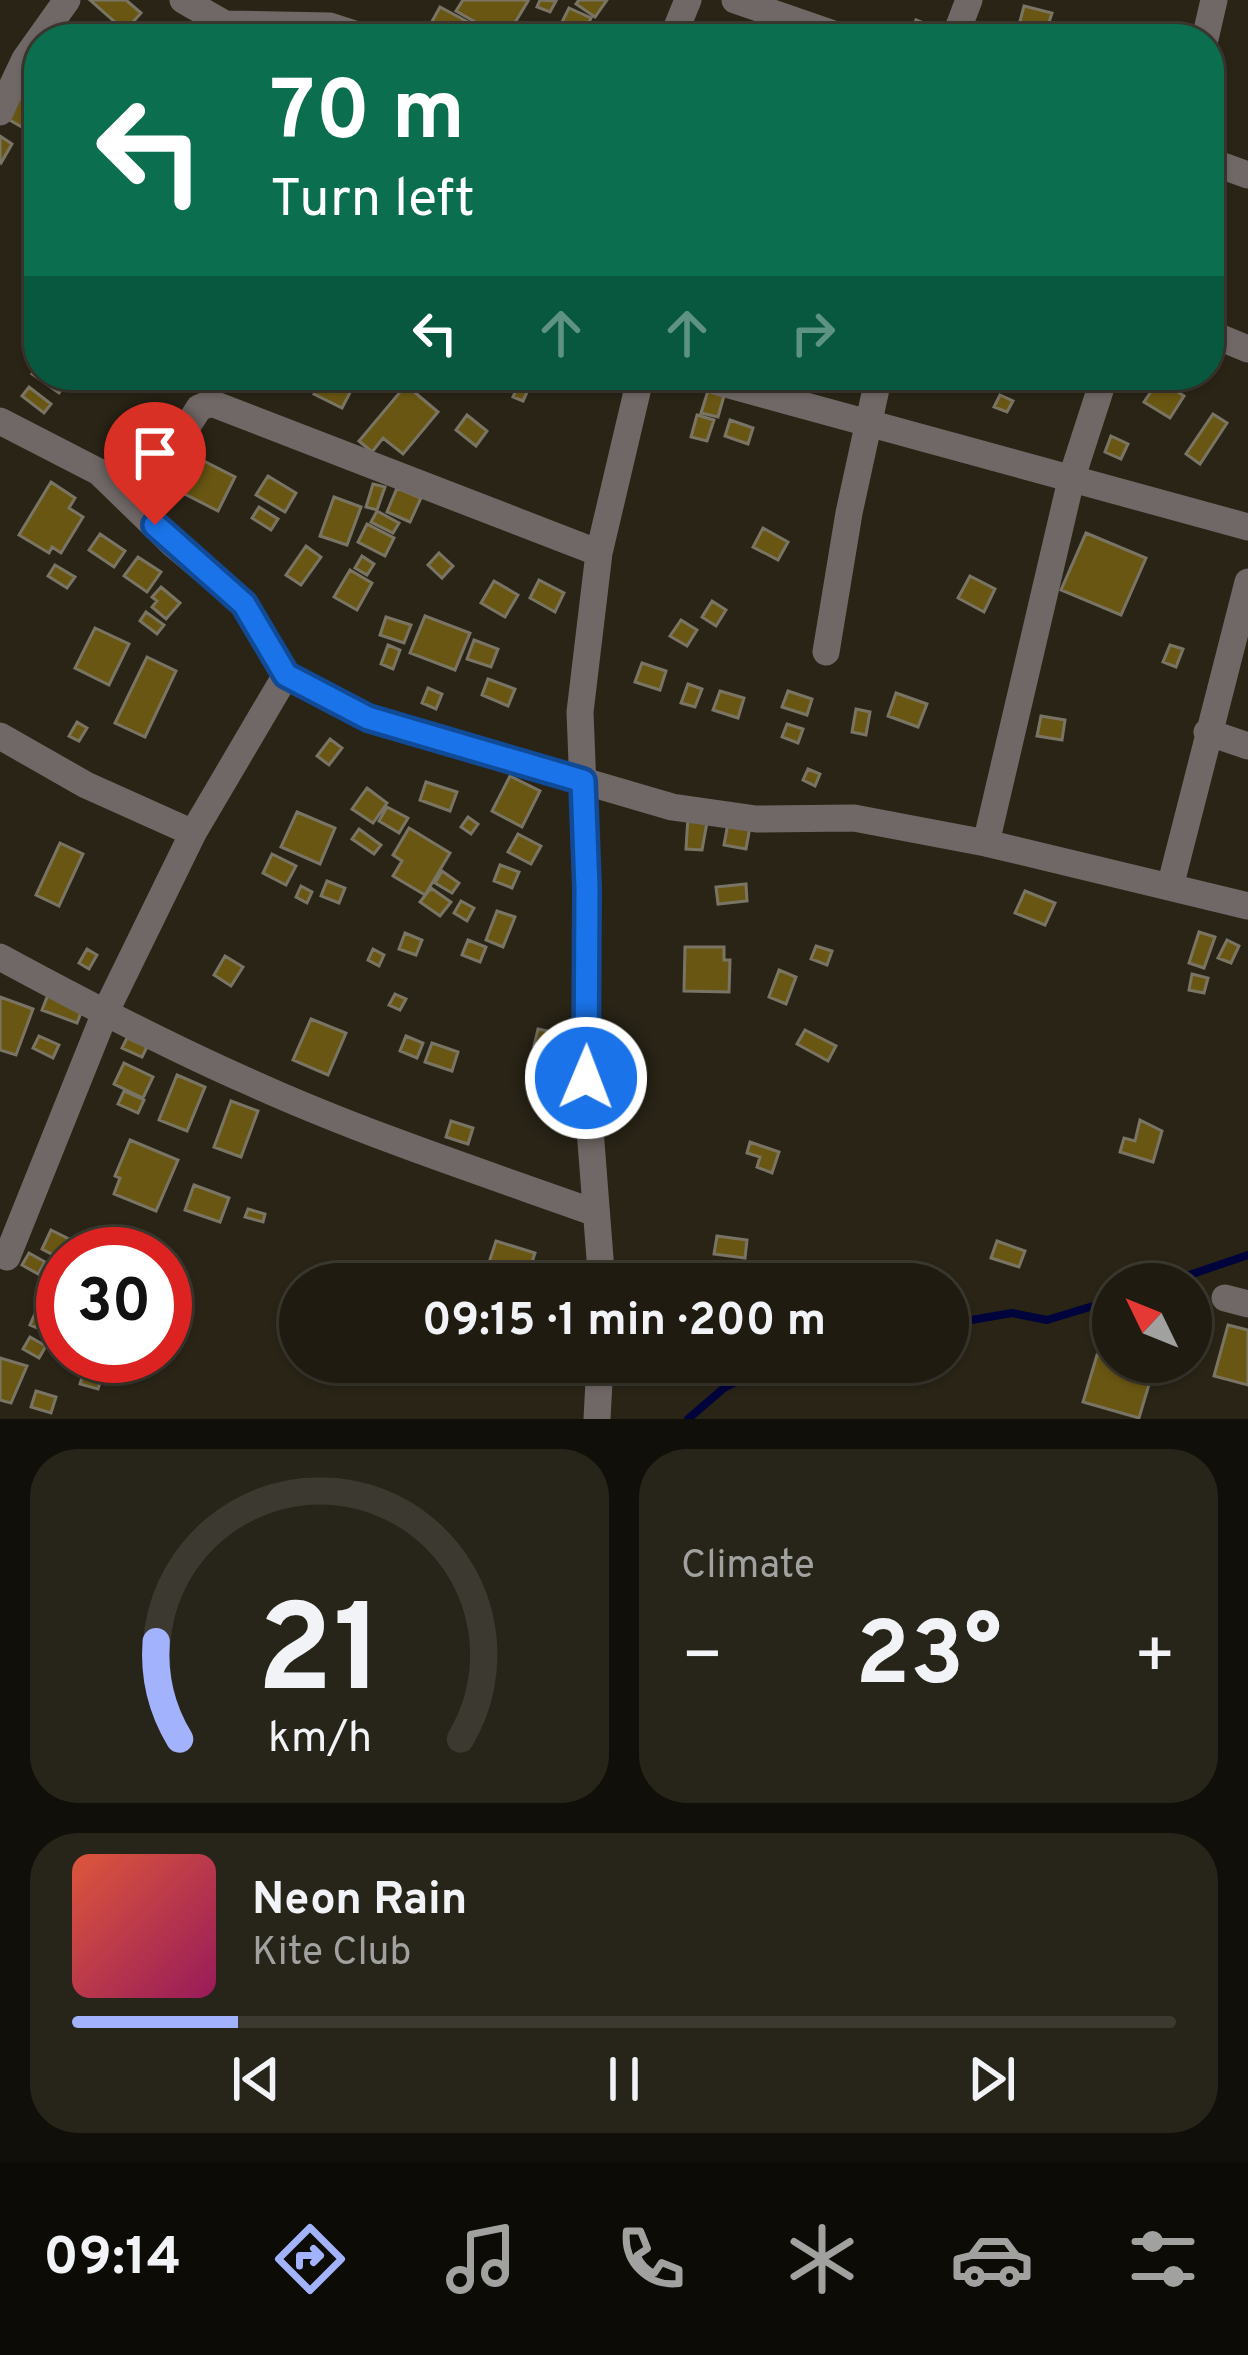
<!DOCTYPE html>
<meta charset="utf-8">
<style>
:root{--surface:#1f1b10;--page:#272419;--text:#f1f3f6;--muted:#a1a19f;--line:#3c3930;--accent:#a2b2fd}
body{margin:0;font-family:Overpass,sans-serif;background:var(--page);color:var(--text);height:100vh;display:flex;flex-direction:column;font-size:45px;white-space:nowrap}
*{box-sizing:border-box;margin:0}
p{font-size:39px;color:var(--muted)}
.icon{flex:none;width:66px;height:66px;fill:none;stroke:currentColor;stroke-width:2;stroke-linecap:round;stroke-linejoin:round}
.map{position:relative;height:1419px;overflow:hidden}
.panel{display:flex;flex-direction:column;gap:30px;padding:30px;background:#110f09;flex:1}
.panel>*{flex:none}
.guide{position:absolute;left:24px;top:24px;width:1200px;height:366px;border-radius:48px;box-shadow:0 3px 9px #0004,0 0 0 3px var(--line);background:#0b6e4f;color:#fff;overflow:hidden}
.needle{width:78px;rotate:313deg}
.controls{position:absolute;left:1092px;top:1263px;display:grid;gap:24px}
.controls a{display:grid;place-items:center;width:120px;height:120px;border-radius:50%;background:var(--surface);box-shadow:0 3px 9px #0004,0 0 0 3px var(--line);font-size:60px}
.speed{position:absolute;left:36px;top:1227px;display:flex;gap:24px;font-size:60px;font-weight:700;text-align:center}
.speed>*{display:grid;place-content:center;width:156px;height:156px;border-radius:50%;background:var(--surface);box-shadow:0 3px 9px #0004,0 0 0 3px var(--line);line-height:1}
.speed .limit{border:18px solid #d22;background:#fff;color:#111}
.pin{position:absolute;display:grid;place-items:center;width:102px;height:102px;color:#fff;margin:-123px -51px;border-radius:50% 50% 50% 0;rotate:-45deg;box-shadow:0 0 12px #0007}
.pin .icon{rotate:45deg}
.me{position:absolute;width:132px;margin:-66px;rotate:1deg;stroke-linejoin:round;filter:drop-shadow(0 0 9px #0008)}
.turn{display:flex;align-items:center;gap:42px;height:252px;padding:0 48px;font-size:54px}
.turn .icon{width:156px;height:156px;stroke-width:2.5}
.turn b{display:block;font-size:84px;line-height:102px}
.lanes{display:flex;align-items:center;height:114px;padding:0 48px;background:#0003;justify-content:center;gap:60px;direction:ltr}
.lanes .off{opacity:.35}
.big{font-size:90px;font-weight:700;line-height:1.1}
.panel .tile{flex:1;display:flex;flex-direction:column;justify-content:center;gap:18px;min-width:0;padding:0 42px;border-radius:48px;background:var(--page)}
.panel .dial{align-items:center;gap:0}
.dial svg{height:312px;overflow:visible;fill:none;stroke:var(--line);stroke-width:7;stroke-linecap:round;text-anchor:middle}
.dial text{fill:var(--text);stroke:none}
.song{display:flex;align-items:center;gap:36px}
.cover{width:144px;height:144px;border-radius:18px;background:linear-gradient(135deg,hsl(10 70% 55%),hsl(330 70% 35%))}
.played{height:12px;border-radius:6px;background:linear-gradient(90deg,var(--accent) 15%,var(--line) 15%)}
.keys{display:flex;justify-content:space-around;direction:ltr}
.heat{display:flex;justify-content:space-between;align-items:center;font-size:66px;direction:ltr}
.panel .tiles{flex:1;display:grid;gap:30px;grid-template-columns:1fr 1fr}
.tile:last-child{grid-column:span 2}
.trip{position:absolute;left:279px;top:1263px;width:690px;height:120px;border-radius:60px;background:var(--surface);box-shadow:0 3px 9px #0004,0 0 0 3px var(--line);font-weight:700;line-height:120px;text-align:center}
.dock{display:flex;height:192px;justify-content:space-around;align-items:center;background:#0c0b06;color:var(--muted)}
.dock .icon{width:84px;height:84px}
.dock .active{color:var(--accent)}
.dock b{font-size:54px;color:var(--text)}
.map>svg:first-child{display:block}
</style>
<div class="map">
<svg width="1248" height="1419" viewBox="0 0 1248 1419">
<rect width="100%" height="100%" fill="#292416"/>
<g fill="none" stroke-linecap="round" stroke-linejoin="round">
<path stroke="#00033c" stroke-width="8" d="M 1163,1284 L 1248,1255
M 948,1324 L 1012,1313 L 1047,1320 L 1113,1300
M 688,1419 L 724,1388 L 775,1362"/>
</g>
<path fill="#695612" stroke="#7a7464" stroke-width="3" d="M 90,0 L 126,0 L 141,13 L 125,31 Z
M 463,0 L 526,0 L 528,1 L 505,39 L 456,11 Z
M 540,0 L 556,1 L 550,12 L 537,7 Z
M 579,0 L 607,0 L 595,17 L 576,4 Z
M 1024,6 L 1052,13 L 1046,32 L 1019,25 Z
M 440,7 L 468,22 L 459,39 L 430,25 Z
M 569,8 L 591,18 L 584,33 L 562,22 Z
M 916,20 L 931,26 L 925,39 L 910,35 Z
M 114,27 L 128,39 L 104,39 Z
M 24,76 L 39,85 L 39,126 L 34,134 L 1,115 Z
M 0,136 L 12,144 L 1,163 L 0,162 Z
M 35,191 L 39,193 L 39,221 L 23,213 Z
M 39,364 L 39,375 L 72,375 L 59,393 L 32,374 Z
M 324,375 L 353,387 L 342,408 L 314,394 Z
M 523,375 L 534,377 L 523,401 L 513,397 Z
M 986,375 L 1000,377 L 995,389 L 982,383 Z
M 1159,380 L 1184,396 L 1170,418 L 1144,402 Z
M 406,385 L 438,412 L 403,454 L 383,438 L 372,452 L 359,441 Z
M 29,387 L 51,404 L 44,413 L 22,396 Z
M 708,391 L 724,396 L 718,417 L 701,413 Z
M 1000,395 L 1013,401 L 1007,412 L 994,407 Z
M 134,413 L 152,427 L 138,446 L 120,432 Z
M 1213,414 L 1227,423 L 1200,464 L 1186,454 Z
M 467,415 L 487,431 L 476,446 L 456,430 Z
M 697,415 L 714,420 L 707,441 L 691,437 Z
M 730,420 L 753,428 L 748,444 L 725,436 Z
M 1111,436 L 1128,444 L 1121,459 L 1105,452 Z
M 198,458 L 235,477 L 218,511 L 181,492 Z
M 268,476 L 296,493 L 285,512 L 256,495 Z
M 51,482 L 75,498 L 69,508 L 83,517 L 61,553 L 52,547 L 49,553 L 19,535 Z
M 373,484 L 385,487 L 377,510 L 366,507 Z
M 397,488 L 421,498 L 410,522 L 387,512 Z
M 334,497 L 361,507 L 347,545 L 320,536 Z
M 259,507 L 278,519 L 271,530 L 252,518 Z
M 377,511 L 399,523 L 393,533 L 371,522 Z
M 367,524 L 394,538 L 385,556 L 358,542 Z
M 763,528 L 788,542 L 778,560 L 753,547 Z
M 1086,533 L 1146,558 L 1121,615 L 1061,590 Z
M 100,534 L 125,551 L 114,567 L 89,550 Z
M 306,546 L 321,557 L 301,585 L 286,575 Z
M 439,553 L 453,566 L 442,578 L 428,565 Z
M 362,556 L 374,564 L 367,575 L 355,568 Z
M 138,557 L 161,572 L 147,592 L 124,576 Z
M 55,565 L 75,577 L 67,588 L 48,576 Z
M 350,570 L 372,583 L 357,610 L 334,597 Z
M 970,576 L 995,589 L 984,612 L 958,598 Z
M 539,580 L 564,593 L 555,612 L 530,598 Z
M 494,581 L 518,595 L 505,617 L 481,603 Z
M 161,587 L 180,603 L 166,619 L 152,607 L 157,601 L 152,597 Z
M 712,601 L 726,610 L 716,626 L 702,617 Z
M 146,612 L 164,625 L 157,634 L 140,621 Z
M 425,616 L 470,633 L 455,670 L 410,653 Z
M 386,617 L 411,625 L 404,643 L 380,635 Z
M 681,620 L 697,630 L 687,646 L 670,636 Z
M 95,628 L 129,644 L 109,685 L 75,668 Z
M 474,640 L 498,649 L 491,667 L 467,659 Z
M 388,645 L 400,650 L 393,669 L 381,664 Z
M 1170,645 L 1183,649 L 1176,667 L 1163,662 Z
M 147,657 L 176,671 L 145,737 L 115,723 Z
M 642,663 L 666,671 L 660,690 L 635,682 Z
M 488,679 L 515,689 L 508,706 L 482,695 Z
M 688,684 L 702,689 L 695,707 L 681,703 Z
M 428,688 L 442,694 L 436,709 L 422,703 Z
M 720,691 L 744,698 L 738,718 L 713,710 Z
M 788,691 L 812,699 L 807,715 L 782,707 Z
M 896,693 L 927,704 L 918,727 L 888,716 Z
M 856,709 L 870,712 L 866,735 L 852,732 Z
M 1041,716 L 1065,720 L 1062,740 L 1037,736 Z
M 77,722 L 87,728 L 79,741 L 69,736 Z
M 787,724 L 803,729 L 798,743 L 782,737 Z
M 330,739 L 342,748 L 329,765 L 317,756 Z
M 808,769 L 820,774 L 815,786 L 803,780 Z
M 510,776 L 540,791 L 522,827 L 492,811 Z
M 426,782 L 457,792 L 450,811 L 420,800 Z
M 367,788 L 387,803 L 373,823 L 352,809 Z
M 387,807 L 408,818 L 399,833 L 379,821 Z
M 297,812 L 335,828 L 320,864 L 281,847 Z
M 688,816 L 708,817 L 702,850 L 686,849 Z
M 468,817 L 478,824 L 471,834 L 461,827 Z
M 728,823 L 750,827 L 746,849 L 724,845 Z
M 409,828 L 450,853 L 425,895 L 393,876 L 402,861 L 393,855 Z
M 359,829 L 381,845 L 374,854 L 352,839 Z
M 518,834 L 541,846 L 531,864 L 508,852 Z
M 60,843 L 83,854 L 59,906 L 36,895 Z
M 272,854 L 296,866 L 286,885 L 263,873 Z
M 500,865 L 519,872 L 512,888 L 494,881 Z
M 442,871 L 459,883 L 452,893 L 435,883 Z
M 327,881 L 345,888 L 339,903 L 321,896 Z
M 746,884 L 747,901 L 718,904 L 716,887 Z
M 301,886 L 312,892 L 307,903 L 296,897 Z
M 431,888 L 451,902 L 440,916 L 420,902 Z
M 1025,891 L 1055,903 L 1045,925 L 1015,913 Z
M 461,901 L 474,908 L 467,921 L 454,913 Z
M 497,911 L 515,917 L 503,947 L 486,940 Z
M 1199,932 L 1215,937 L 1204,968 L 1189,963 Z
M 405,933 L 422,940 L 416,955 L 399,949 Z
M 468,940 L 486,947 L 480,962 L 462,955 Z
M 1227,940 L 1239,946 L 1231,963 L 1218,958 Z
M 816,946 L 832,951 L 827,965 L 811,959 Z
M 685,947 L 724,947 L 724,960 L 730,960 L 729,992 L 684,991 Z
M 87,949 L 97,955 L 89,969 L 79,963 Z
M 373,949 L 384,955 L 379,966 L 368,960 Z
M 225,956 L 243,967 L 231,986 L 214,975 Z
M 779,970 L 796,977 L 786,1004 L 769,997 Z
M 1192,974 L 1208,978 L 1204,993 L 1189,990 Z
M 49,992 L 84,1005 L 77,1023 L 42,1010 Z
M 395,994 L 406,999 L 400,1010 L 389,1005 Z
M 0,997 L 33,1009 L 16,1055 L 0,1050 Z
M 311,1019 L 346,1033 L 328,1075 L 293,1060 Z
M 538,1029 L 566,1035 L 562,1053 L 534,1046 Z
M 805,1030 L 836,1046 L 828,1061 L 797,1044 Z
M 39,1036 L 59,1045 L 53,1058 L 33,1048 Z
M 406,1036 L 423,1043 L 417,1058 L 400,1051 Z
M 127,1038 L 147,1047 L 142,1057 L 122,1048 Z
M 432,1043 L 458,1052 L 452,1071 L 425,1062 Z
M 124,1063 L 153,1077 L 143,1098 L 114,1084 Z
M 534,1066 L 562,1071 L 557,1094 L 530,1089 Z
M 177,1075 L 205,1087 L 187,1131 L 159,1120 Z
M 124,1091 L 144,1100 L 138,1113 L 118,1104 Z
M 231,1101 L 258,1111 L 241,1157 L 214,1147 Z
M 1140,1120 L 1162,1131 L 1153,1162 L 1120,1152 L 1124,1138 L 1135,1141 Z
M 451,1121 L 473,1128 L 468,1144 L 446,1137 Z
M 130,1140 L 178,1160 L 156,1211 L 114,1194 L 120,1178 L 115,1176 Z
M 750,1142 L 779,1152 L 772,1173 L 757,1167 L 760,1157 L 747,1153 Z
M 194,1185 L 229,1198 L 220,1222 L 185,1210 Z
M 248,1209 L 265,1214 L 263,1222 L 245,1217 Z
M 51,1230 L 77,1243 L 72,1254 L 63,1254 L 63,1260 L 42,1249 Z
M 717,1236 L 747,1240 L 745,1258 L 714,1254 Z
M 496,1241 L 535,1253 L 525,1284 L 482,1284 Z
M 997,1241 L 1025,1251 L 1019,1267 L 991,1258 Z
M 29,1253 L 45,1262 L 38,1274 L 22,1265 Z
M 690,1268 L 720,1272 L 718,1284 L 687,1284 Z
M 48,1269 L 63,1276 L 63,1303 L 37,1292 Z
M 725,1275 L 746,1277 L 746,1284 L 724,1284 Z
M 37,1309 L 60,1319 L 54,1335 L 30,1325 Z
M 1228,1325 L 1248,1330 L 1248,1385 L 1214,1376 Z
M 30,1337 L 46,1346 L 39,1358 L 23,1349 Z
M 1097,1355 L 1153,1371 L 1139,1418 L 1083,1402 Z
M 66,1356 L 108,1356 L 102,1371 Z
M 0,1358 L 27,1366 L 11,1403 L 0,1400 Z
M 84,1371 L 102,1376 L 98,1389 L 80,1384 Z
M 36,1391 L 56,1397 L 51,1413 L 31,1407 Z"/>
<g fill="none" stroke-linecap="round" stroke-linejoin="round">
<path stroke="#706866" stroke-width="27" d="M 183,0 L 225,24 L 330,26 L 370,39
M 735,0 L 848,39
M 672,39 L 688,0
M 954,39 L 969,0
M 1205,39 L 1214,0
M 0,112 L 25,59 L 67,0
M 1209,161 L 1248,175
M 1209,333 L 1248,349
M 693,375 L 1248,527
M 0,421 L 99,472 L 174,545 L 244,604 L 286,675 L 368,718 L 672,807 L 756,819 L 854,818 L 986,843 L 1248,906
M 137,505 L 199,408 L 211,403 L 599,553
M 826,652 L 849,513 L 879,375
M 1207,732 L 1248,746
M 0,736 L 86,785 L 193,833
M 986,843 L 1071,480 L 1105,375
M 1170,887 L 1248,582
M 0,957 C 83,1002 167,1046 254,1084 C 365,1134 481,1172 596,1213
M 7,1257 L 105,1013 L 193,833 L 286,675
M 602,1284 L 586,1078 L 587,888 L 580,712 L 599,553 L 641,375
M 1225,1298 L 1248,1304
M 597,1419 L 600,1362"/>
</g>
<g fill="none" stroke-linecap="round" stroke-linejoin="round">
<defs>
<path id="route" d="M 155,525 L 244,604 L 286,675 L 368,718 L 583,781 L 587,888 L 586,1078"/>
</defs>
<use href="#route" stroke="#114b97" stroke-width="30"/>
<use href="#route" stroke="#1a73e8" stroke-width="21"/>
</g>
</svg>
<div class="controls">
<a><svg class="needle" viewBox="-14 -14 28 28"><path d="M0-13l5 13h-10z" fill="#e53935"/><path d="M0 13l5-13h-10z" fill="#a1a19f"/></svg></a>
</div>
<div class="speed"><div class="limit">30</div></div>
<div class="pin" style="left:155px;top:525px;background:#d93025"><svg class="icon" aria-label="arrive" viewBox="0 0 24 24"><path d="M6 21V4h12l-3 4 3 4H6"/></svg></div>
<svg class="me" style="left:586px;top:1078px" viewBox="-20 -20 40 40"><circle r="17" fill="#1a73e8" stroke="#fff" stroke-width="3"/><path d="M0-11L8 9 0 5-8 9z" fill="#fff"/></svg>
<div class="trip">09:15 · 1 min · 200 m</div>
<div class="guide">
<div class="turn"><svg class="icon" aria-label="left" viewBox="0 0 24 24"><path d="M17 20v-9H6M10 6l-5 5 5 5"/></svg><div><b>70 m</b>Turn left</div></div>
<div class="lanes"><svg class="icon" aria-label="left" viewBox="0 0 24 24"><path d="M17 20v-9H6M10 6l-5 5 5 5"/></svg><svg class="icon off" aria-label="ahead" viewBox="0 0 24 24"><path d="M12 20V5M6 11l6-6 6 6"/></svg><svg class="icon off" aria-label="ahead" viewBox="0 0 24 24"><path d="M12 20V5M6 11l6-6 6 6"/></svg><svg class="icon off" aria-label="right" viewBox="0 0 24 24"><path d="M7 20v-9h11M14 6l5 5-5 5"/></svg></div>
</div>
</div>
<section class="panel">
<div class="tiles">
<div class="tile dial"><svg viewBox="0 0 100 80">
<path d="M14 69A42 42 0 1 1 86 69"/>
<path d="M14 69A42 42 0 0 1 8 44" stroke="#a2b2fd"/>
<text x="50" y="56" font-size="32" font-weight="700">21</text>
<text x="50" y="72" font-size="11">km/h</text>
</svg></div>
<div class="tile"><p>Climate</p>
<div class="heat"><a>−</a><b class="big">23°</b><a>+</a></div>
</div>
<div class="tile">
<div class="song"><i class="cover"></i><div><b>Neon Rain</b><p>Kite Club</p></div></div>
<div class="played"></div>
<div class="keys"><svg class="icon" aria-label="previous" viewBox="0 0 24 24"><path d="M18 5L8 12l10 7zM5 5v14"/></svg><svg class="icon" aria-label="pause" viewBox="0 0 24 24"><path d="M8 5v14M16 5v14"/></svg><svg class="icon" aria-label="next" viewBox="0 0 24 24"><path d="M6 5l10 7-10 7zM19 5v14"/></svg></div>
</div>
</div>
</section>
<nav class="dock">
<b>09:14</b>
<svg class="icon active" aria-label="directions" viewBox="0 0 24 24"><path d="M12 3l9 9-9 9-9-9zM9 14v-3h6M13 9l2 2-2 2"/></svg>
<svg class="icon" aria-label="music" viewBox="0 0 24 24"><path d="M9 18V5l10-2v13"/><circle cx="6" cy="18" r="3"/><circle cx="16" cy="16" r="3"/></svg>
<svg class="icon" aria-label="phone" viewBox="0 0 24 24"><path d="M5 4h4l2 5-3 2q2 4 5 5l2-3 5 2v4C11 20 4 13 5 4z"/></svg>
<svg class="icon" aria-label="climate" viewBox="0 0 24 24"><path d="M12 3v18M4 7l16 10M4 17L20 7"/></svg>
<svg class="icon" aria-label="car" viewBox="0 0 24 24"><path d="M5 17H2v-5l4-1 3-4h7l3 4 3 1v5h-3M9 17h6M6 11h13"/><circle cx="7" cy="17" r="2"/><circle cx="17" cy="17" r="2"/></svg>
<svg class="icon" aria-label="filters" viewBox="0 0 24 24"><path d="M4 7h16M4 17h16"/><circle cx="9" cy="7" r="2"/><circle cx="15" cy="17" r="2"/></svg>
</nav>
